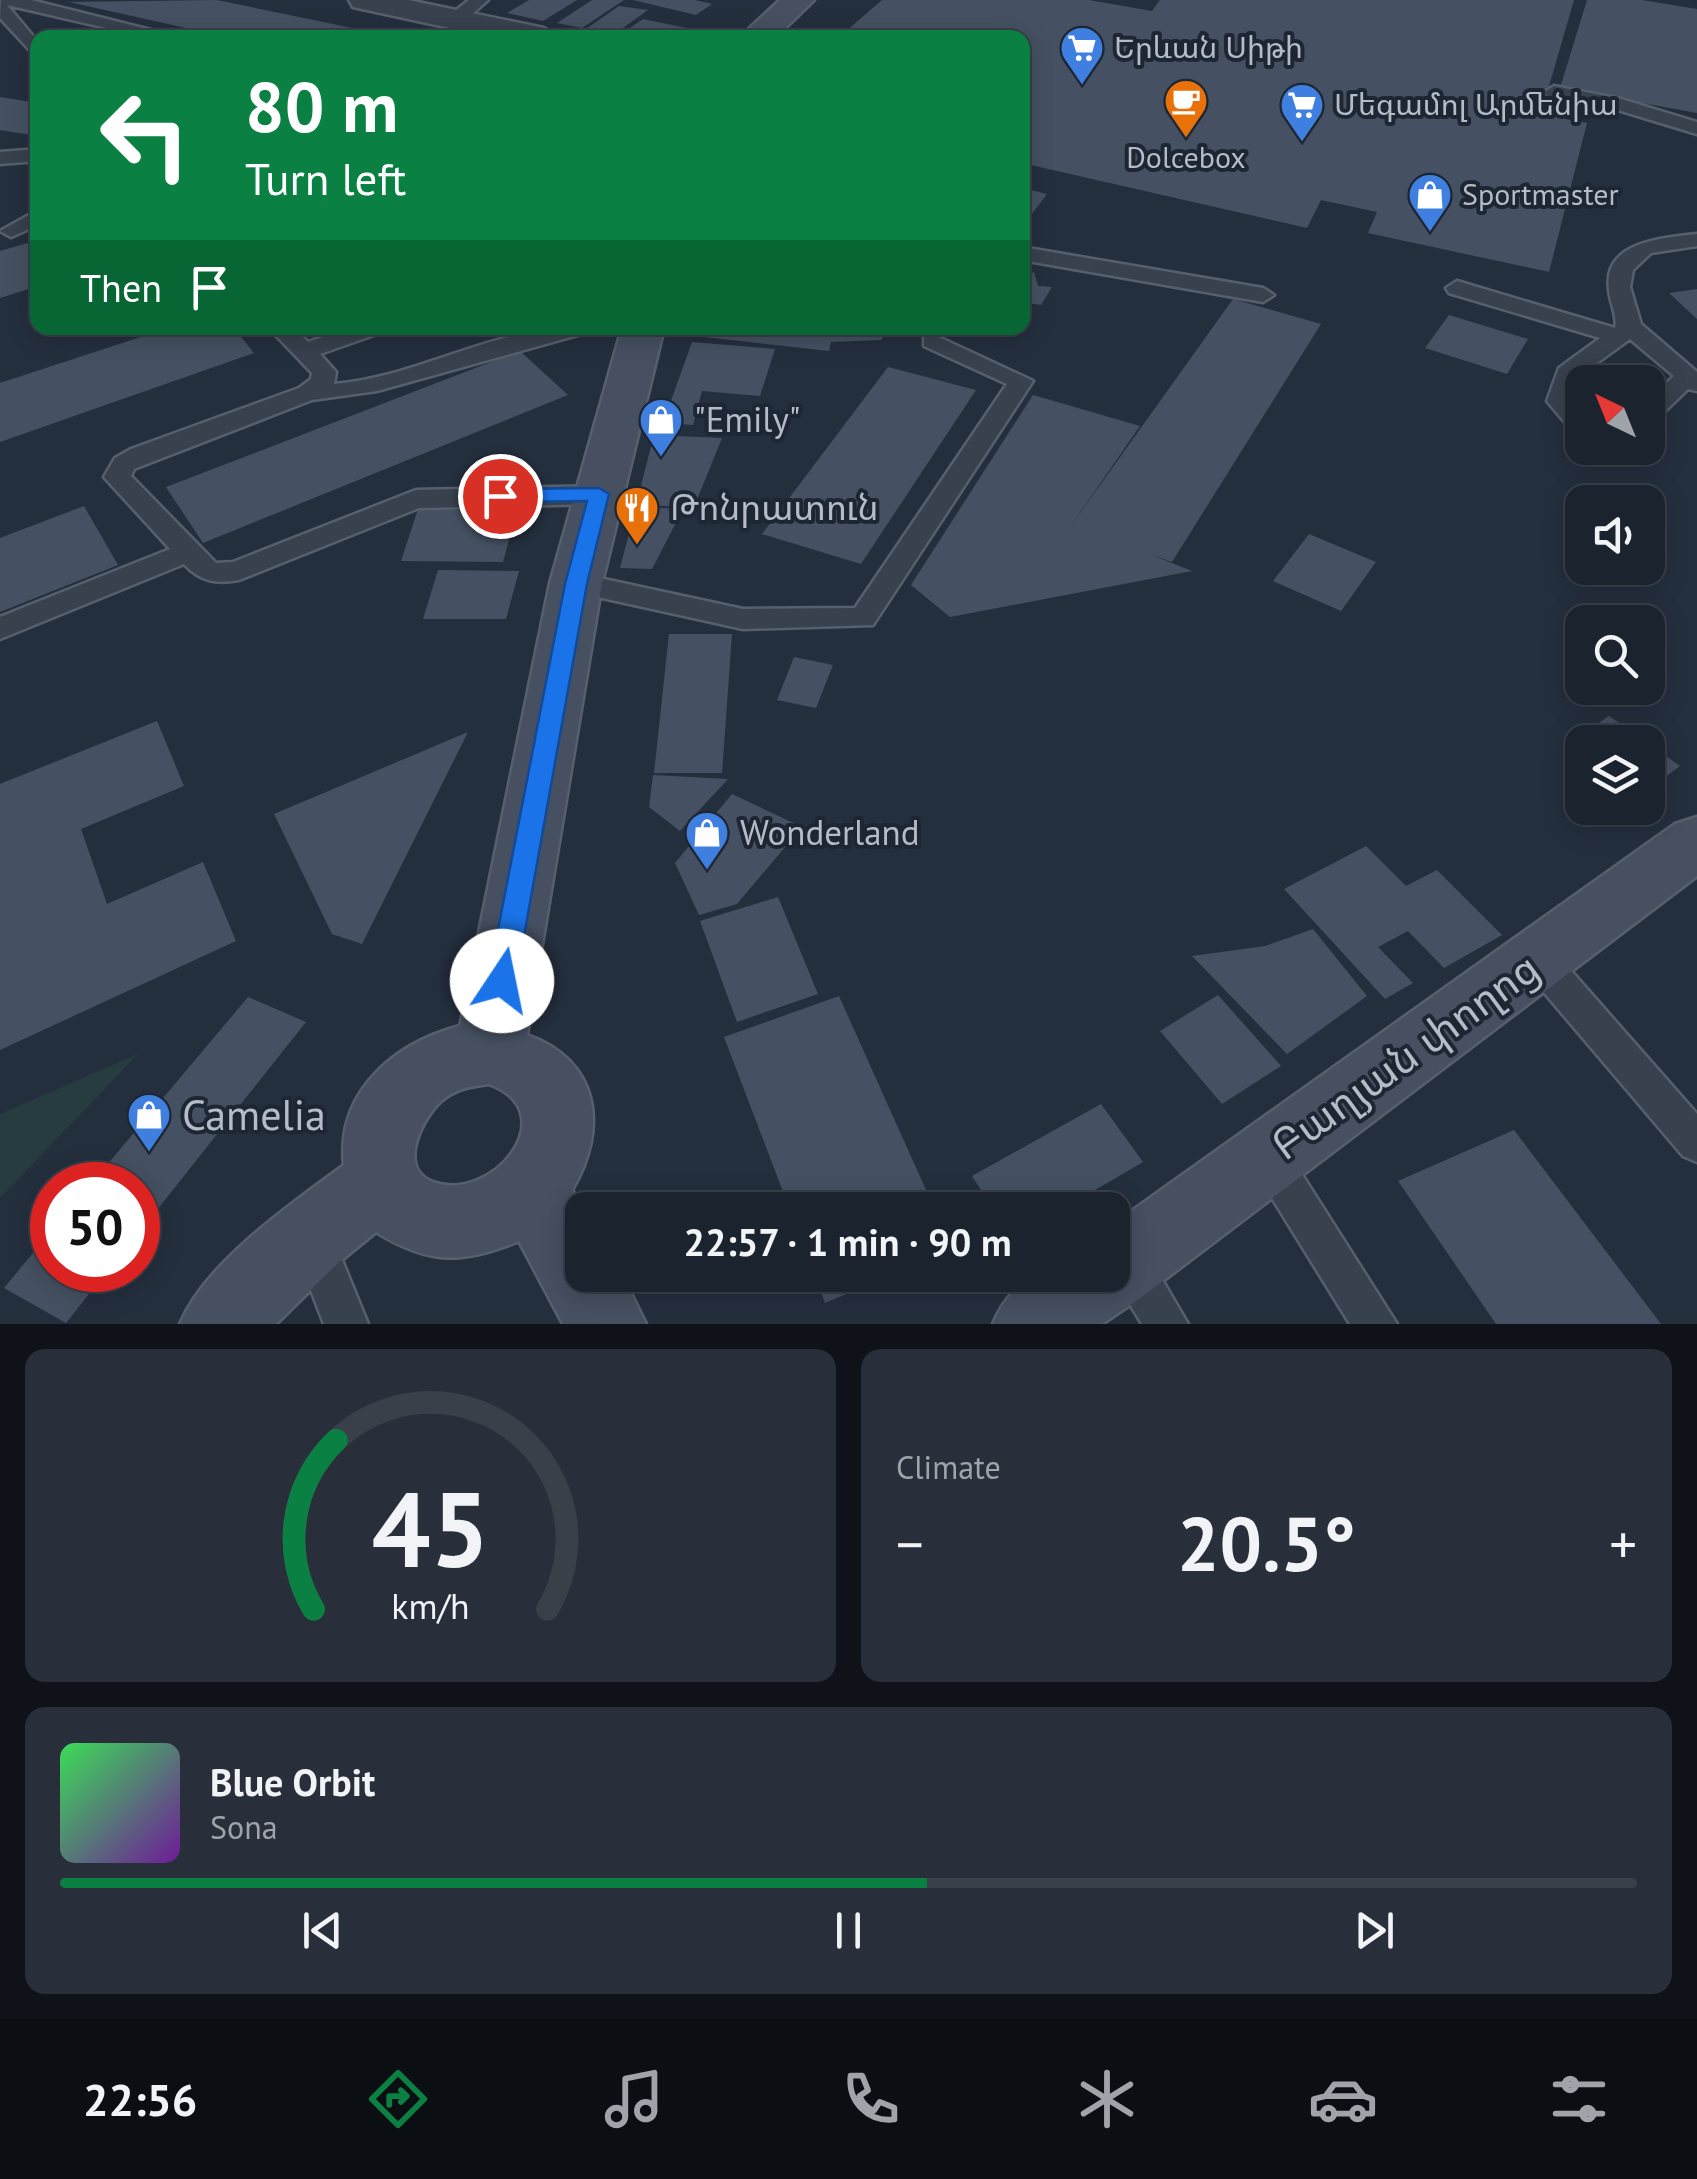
<!DOCTYPE html>
<meta charset="utf-8">
<style>
:root{--surface:#1b232e;--page:#282f3a;--text:#f1f3f6;--muted:#a0a4aa;--line:#39404a;--accent:#0b8043}
body{margin:0;font-family:"PT Sans","Noto Sans Armenian",sans-serif;background:var(--page);color:var(--text);height:100vh;display:flex;flex-direction:column;font-size:38px;white-space:nowrap}
*{box-sizing:border-box;margin:0}
p{font-size:32px;color:var(--muted)}
.icon{flex:none;width:55px;height:55px;fill:none;stroke:currentColor;stroke-width:2;stroke-linecap:round;stroke-linejoin:round}
.map{position:relative;height:1324px;overflow:hidden}
.drawer{display:flex;flex-direction:column;gap:25px;padding:25px;background:#0f1319;flex:1}
.drawer>*{flex:none}
.top-card{position:absolute;left:30px;top:30px;width:1000px;height:305px;border-radius:20px;box-shadow:0 5px 25px #0003,0 0 0 2px var(--line);background:#0b8043;color:#fff;overflow:hidden}
.needle{width:65px;rotate:317deg}
.fabs{position:absolute;left:1565px;top:365px;display:grid;gap:20px}
.fabs a{display:grid;place-items:center;width:100px;height:100px;border-radius:20px;background:var(--surface);box-shadow:0 5px 25px #0003,0 0 0 2px var(--line);font-size:50px}
.speed{position:absolute;left:30px;top:1162px;display:flex;gap:20px;font-size:50px;font-weight:700;text-align:center}
.speed>*{display:grid;place-content:center;width:130px;height:130px;border-radius:50%;background:var(--surface);box-shadow:0 5px 25px #0003,0 0 0 2px var(--line);line-height:1}
.speed .limit{border:15px solid #d22;background:#fff;color:#111}
.pin{position:absolute;display:grid;place-items:center;width:85px;height:85px;color:#fff;margin:-42px;border:5px solid #fff;border-radius:50%;box-shadow:0 2px 10px #0007}
.me{position:absolute;width:110px;margin:-55px;rotate:11deg;stroke-linejoin:round;filter:drop-shadow(0 0 8px #0008)}
.turn{display:flex;align-items:center;gap:35px;height:210px;padding:0 50px;font-size:45px}
.turn .icon{width:130px;height:130px;stroke-width:2.5}
.turn b{display:block;font-size:70px;line-height:85px}
.then{display:flex;align-items:center;height:95px;padding:0 50px;background:#0003;gap:20px;font-size:38px}
.big{font-size:75px;font-weight:800;line-height:1.1}
.drawer .tile{flex:1;display:flex;flex-direction:column;justify-content:center;gap:15px;min-width:0;padding:0 35px;border-radius:20px;background:var(--page)}
.drawer .dial{align-items:center;gap:0}
.dial svg{height:260px;overflow:visible;fill:none;stroke:var(--line);stroke-width:7;stroke-linecap:round;text-anchor:middle}
.dial text{fill:var(--text);stroke:none}
.song{display:flex;align-items:center;gap:30px}
.cover{width:120px;height:120px;border-radius:15px;background:linear-gradient(135deg,hsl(130 70% 55%),hsl(280 70% 35%))}
.played{height:10px;border-radius:5px;background:linear-gradient(90deg,var(--accent) 55%,var(--line) 55%)}
.keys{display:flex;justify-content:space-around;direction:ltr}
.heat{display:flex;justify-content:space-between;align-items:center;font-size:55px;direction:ltr}
.drawer .tiles{flex:1;display:grid;gap:25px;grid-template-columns:1fr 1fr}
.tile:last-child{grid-column:span 2}
.trip{position:absolute;left:565px;top:1192px;width:565px;height:100px;border-radius:20px;background:var(--surface);box-shadow:0 5px 25px #0003,0 0 0 2px var(--line);font-weight:800;line-height:100px;text-align:center}
.tab-bar{display:flex;height:160px;justify-content:space-around;align-items:center;background:#0b0e12;color:var(--muted)}
.tab-bar .icon{width:70px;height:70px}
.tab-bar .active{color:var(--accent)}
.tab-bar b{font-size:45px;color:var(--text)}
.map>svg:first-child{display:block}
</style>
<div class="map">
<svg width="1697" height="1324" viewBox="0 0 1697 1324">
<rect width="100%" height="100%" fill="#242f3e"/>
<path fill="#263c3f" d="M 138,1054 L 0,1198 L 0,1114 Z"/>
<path fill="#455162" d="M 217,0 L 391,36 L 391,38 L 231,38 L 69,2 Z
M 529,0 L 577,0 L 543,21 L 507,13 Z
M 592,0 L 624,0 L 582,28 L 557,23 Z
M 633,0 L 695,0 L 712,4 L 696,15 Z
M 882,0 L 1089,0 L 1152,11 L 1160,0 L 1574,0 L 1543,107 L 1567,112 L 1565,119 L 1587,123 L 1549,272 L 1368,233 L 1377,212 L 1321,200 L 1307,228 L 1022,163 L 1022,38 L 838,38 Z
M 1587,0 L 1642,0 L 1697,9 L 1697,113 L 1560,88 Z
M 619,6 L 648,10 L 613,35 L 586,29 Z
M 643,19 L 687,28 L 674,38 L 621,34 Z
M 0,97 L 38,103 L 38,136 L 0,130 Z
M 1022,188 L 1047,194 L 1022,227 Z
M 38,240 L 38,286 L 0,298 L 0,251 Z
M 1034,272 L 1038,286 L 1052,287 L 1041,305 L 1022,302 L 1022,278 Z
M 1697,289 L 1697,319 L 1669,293 Z
M 1233,299 L 1321,324 L 1172,562 L 1149,554 L 1192,571 L 950,617 L 911,585 L 1033,395 L 1140,426 L 1070,527 Z
M 1449,315 L 1528,339 L 1507,374 L 1425,348 Z
M 168,328 L 234,328 L 254,353 L 0,442 L 0,383 Z
M 680,328 L 888,328 L 881,340 L 831,342 L 829,351 L 678,334 Z
M 692,342 L 775,349 L 760,396 L 702,391 L 693,425 L 663,423 Z
M 520,351 L 568,395 L 203,543 L 166,487 Z
M 888,367 L 976,390 L 861,564 L 762,534 Z
M 654,435 L 722,438 L 694,507 L 636,505 Z
M 84,506 L 118,565 L 0,612 L 0,538 Z
M 636,507 L 683,509 L 652,569 L 620,568 Z
M 418,509 L 517,510 L 503,562 L 401,561 Z
M 1309,534 L 1376,562 L 1341,611 L 1273,581 Z
M 438,570 L 519,571 L 506,619 L 423,619 Z
M 669,634 L 732,634 L 722,773 L 654,773 Z
M 794,657 L 833,665 L 816,708 L 777,700 Z
M 1609,716 L 1647,742 L 1582,742 L 1582,749 L 1572,741 Z
M 157,721 L 184,786 L 81,829 L 107,904 L 203,862 L 236,941 L 0,1050 L 0,784 Z
M 468,732 L 362,944 L 332,934 L 274,814 Z
M 1648,743 L 1680,766 L 1648,790 Z
M 653,775 L 728,779 L 680,831 L 649,807 Z
M 732,794 L 802,827 L 737,904 L 699,915 L 675,863 Z
M 1366,846 L 1406,886 L 1437,870 L 1502,935 L 1444,968 L 1408,931 L 1378,947 L 1413,983 L 1385,999 L 1284,889 Z
M 778,897 L 818,994 L 737,1022 L 700,921 Z
M 1313,929 L 1367,996 L 1287,1054 L 1192,956 L 1265,946 Z
M 1218,995 L 1281,1066 L 1222,1104 L 1160,1031 Z
M 839,996 L 935,1210 L 790,1210 L 724,1037 Z
M 248,997 L 306,1022 L 138,1234 L 138,1185 L 90,1185 Z
M 1101,1104 L 1143,1162 L 1061,1210 L 994,1210 L 972,1176 Z
M 1514,1130 L 1661,1324 L 1496,1324 L 1398,1181 Z
M 52,1230 L 52,1270 L 108,1270 L 66,1323 L 4,1288 Z
M 815,1275 L 891,1275 L 825,1303 Z"/>
<g fill="none" stroke-linecap="round" stroke-linejoin="round">
<defs>
<path id="lane" d="M 1,0 L 31,0 L 183,38 L 150,38 L 7,5 L 38,42 L 38,59 L 0,18 Z
M 469,0 L 488,0 L 462,23 L 450,23 L 450,15 Z
M 1554,86 L 1621,99 L 1697,122 L 1697,134 L 1618,110 L 1547,96 L 1545,92 Z
M 38,149 L 38,161 L 0,164 L 0,152 Z
M 38,210 L 38,225 L 11,237 L 0,231 Z
M 1697,234 L 1697,246 L 1651,253 L 1633,270 L 1630,287 L 1641,324 L 1697,372 L 1697,391 L 1688,389 L 1657,419 L 1648,422 L 1648,401 L 1674,376 L 1630,339 L 1579,376 L 1572,400 L 1582,412 L 1582,435 L 1573,432 L 1547,401 L 1559,368 L 1600,338 L 1449,293 L 1446,288 L 1457,281 L 1615,328 C 1618,317 1610,303 1609,290 C 1602,241 1663,238 1697,234 Z
M 1022,247 L 1263,288 L 1274,295 L 1263,302 L 1022,260 Z
M 269,328 L 294,328 L 308,342 L 351,328 L 383,328 L 380,333 L 320,354 L 336,372 L 334,384 C 422,377 501,322 589,328 L 585,333 L 377,391 L 312,400 L 134,469 L 131,476 L 216,563 L 233,562 L 416,490 L 599,486 L 612,495 L 599,504 L 419,508 L 239,580 C 216,584 201,582 184,564 L 0,639 L 0,617 L 170,549 L 104,477 L 115,458 L 131,449 L 299,388 L 311,379 L 312,373 Z
M 932,334 L 1033,381 L 873,625 L 743,629 L 566,590 L 562,583 L 566,576 L 576,573 L 743,609 L 855,608 L 1007,384 L 924,346 L 924,336 Z
M 1538,944 L 1551,948 L 1697,1114 L 1697,1162 L 1683,1156 L 1525,970 L 1520,959 L 1525,948 Z
M 1268,1137 L 1282,1143 L 1397,1324 L 1350,1324 L 1254,1169 L 1248,1156 L 1254,1143 Z
M 312,1217 L 327,1223 L 368,1324 L 324,1324 L 291,1238 L 297,1223 Z
M 1128,1241 L 1143,1247 L 1188,1324 L 1142,1324 L 1112,1275 L 1113,1247 Z"/>
<path id="street" d="M 349,0 L 408,0 L 544,28 L 560,38 L 496,38 L 353,7 Z"/>
<path id="secondary" d="M 780,0 L 814,0 L 775,38 L 739,38 Z
M 622,328 L 664,328 L 602,583 L 527,1035 C 599,1060 609,1127 572,1190 L 584,1210 L 582,1275 L 622,1275 L 646,1324 L 563,1324 L 519,1241 C 463,1264 429,1265 376,1232 L 338,1263 L 276,1324 L 180,1324 C 206,1262 290,1205 344,1165 C 336,1091 395,1043 460,1026 L 550,583 ZM 489,1084 C 567,1113 492,1204 433,1182 C 395,1168 424,1113 445,1098 C 458,1088 473,1086 489,1084 Z
M 1697,817 L 1697,876 L 1139,1299 L 1102,1324 L 993,1324 C 1018,1264 1057,1275 1112,1275 L 1112,1225 L 1675,824 Z"/>
</defs>
<use href="#lane" stroke="#565f6c" stroke-width="5"/>
<use href="#street" stroke="#565f6c" stroke-width="5"/>
<use href="#secondary" stroke="#565f6c" stroke-width="5"/>
<use href="#lane" fill="#38414e" fill-rule="evenodd"/>
<use href="#street" fill="#38414e" fill-rule="evenodd"/>
<use href="#secondary" fill="#465061" fill-rule="evenodd"/>
</g>
<path fill="#1a73e8" stroke="#114b97" stroke-width="2.5" d="M 599,488 L 609,494 L 587,584 L 516,981 L 512,989 L 502,993 L 492,989 L 488,981 L 565,584 L 587,501 L 500,502 L 490,496 L 500,489 Z"/>
<defs>
<symbol id="supermarket-pin" viewBox="-11 -11 22 30"><path d="M0 17L-7.5 6A9.5 9.5 0 1 1 7.5 6Z" fill="#3f7fe0" stroke="#1d2633"/><path d="M-6-5.5h2.5l.6 2H6L4.5 2H-2.5L-4.4-4H-6ZM-1.5 3.2a1.3 1.3 0 1 0 .1 0ZM3 3.2a1.3 1.3 0 1 0 .1 0Z" fill="#fff"/></symbol>
<symbol id="cafe-pin" viewBox="-11 -11 22 30"><path d="M0 17L-7.5 6A9.5 9.5 0 1 1 7.5 6Z" fill="#e8710a" stroke="#1d2633"/><path d="M-5.5-4.5H6V0H3Q3 3.5 0 3.5H-2.5Q-5.5 3.5-5.5 0ZM3-3.2v2h1.7v-2ZM-6 4.5H4V6H-6Z" fill="#fff"/></symbol>
<symbol id="shop-pin" viewBox="-11 -11 22 30"><path d="M0 17L-7.5 6A9.5 9.5 0 1 1 7.5 6Z" fill="#3f7fe0" stroke="#1d2633"/><path d="M-5-2.5h2.3a2.7 3.5 0 0 1 5.4 0H5L5.5 6h-11ZM-1.5-2.5h3a1.5 2.3 0 0 0-3 0Z" fill="#fff"/></symbol>
<symbol id="restaurant-pin" viewBox="-11 -11 22 30"><path d="M0 17L-7.5 6A9.5 9.5 0 1 1 7.5 6Z" fill="#e8710a" stroke="#1d2633"/><path d="M-5-6h1v4h1v-4h1v4h1v-4h1v5L-1.5 .5V6h-2V.5L-5-1ZM5-6V6H3V1.5H1.5Q1.5-4 5-6Z" fill="#fff"/></symbol>
</defs>
<g fill-rule="evenodd">
<use href="#supermarket-pin" x="1057" y="23" width="50" height="68"/>
<use href="#cafe-pin" x="1161" y="76" width="50" height="68"/>
<use href="#supermarket-pin" x="1277" y="80" width="50" height="68"/>
<use href="#shop-pin" x="1405" y="170" width="50" height="68"/>
<use href="#shop-pin" x="636" y="395" width="50" height="68"/>
<use href="#restaurant-pin" x="612" y="483" width="50" height="68"/>
<use href="#shop-pin" x="682" y="808" width="50" height="68"/>
<use href="#shop-pin" x="124" y="1090" width="50" height="68"/>
</g>
<g text-anchor="middle" stroke-width="8" stroke-linejoin="round" paint-order="stroke">
<g font-size="30" fill="#b4bcc9" stroke="#1d2633" text-anchor="start">
<text x="1114" y="58">Երևան Սիթի</text>
<text x="1334" y="115">Մեգամոլ Արմենիա</text>
<text x="1186" y="168" text-anchor="middle">Dolcebox</text>
<text x="1462" y="205">Sportmaster</text>
</g>
<g font-size="35" fill="#b4bcc9" stroke="#1d2633" text-anchor="start">
<text x="694" y="432">"Emily"</text>
<text x="670" y="520">Թոնրատուն</text>
<text x="740" y="845">Wonderland</text>
</g>
<g font-size="42" fill="#b4bcc9" stroke="#1d2633">
<text transform="translate(1405 1056) rotate(-36)" y="15">Բաղյան փողոց</text>
</g>
<g font-size="42" fill="#b4bcc9" stroke="#1d2633" text-anchor="start">
<text x="182" y="1130">Camelia</text>
</g>
</g>
</svg>
<div class="fabs">
<a><svg class="needle" viewBox="-14 -14 28 28"><path d="M0-13l5 13h-10z" fill="#e53935"/><path d="M0 13l5-13h-10z" fill="#a0a4aa"/></svg></a>
<a><svg class="icon" aria-label="sound" viewBox="0 0 24 24"><path d="M4 9h4l5-4v14l-5-4H4zM17 9q2 3 0 6"/></svg></a>
<a><svg class="icon" aria-label="search" viewBox="0 0 24 24"><circle cx="10" cy="10" r="6"/><path d="M15 15l6 6"/></svg></a>
<a><svg class="icon" aria-label="layers" viewBox="0 0 24 24"><path d="M12 4l9 5-9 5-9-5zM3 14l9 5 9-5"/></svg></a>
</div>
<div class="speed"><div class="limit">50</div></div>
<div class="pin" style="left:500px;top:496px;background:#d93025"><svg class="icon" aria-label="arrive" viewBox="0 0 24 24"><path d="M6 21V4h12l-3 4 3 4H6"/></svg></div>
<svg class="me" style="left:502px;top:981px" viewBox="-20 -20 40 40"><circle r="19" fill="#fff"/><path d="M0-13L10 11 0 6-10 11z" fill="#1a73e8"/></svg>
<div class="trip">22:57 · 1 min · 90 m</div>
<div class="top-card">
<div class="turn"><svg class="icon" aria-label="left" viewBox="0 0 24 24"><path d="M17 20v-9H6M10 6l-5 5 5 5"/></svg><div><b>80 m</b>Turn left</div></div>
<div class="then">Then<svg class="icon" aria-label="arrive" viewBox="0 0 24 24"><path d="M6 21V4h12l-3 4 3 4H6"/></svg></div>
</div>
</div>
<section class="drawer">
<div class="tiles">
<div class="tile dial"><svg viewBox="0 0 100 80">
<path d="M14 69A42 42 0 1 1 86 69"/>
<path d="M14 69A42 42 0 0 1 21 17" stroke="#0b8043"/>
<text x="50" y="56" font-size="32" font-weight="700">45</text>
<text x="50" y="72" font-size="11">km/h</text>
</svg></div>
<div class="tile"><p>Climate</p>
<div class="heat"><a>−</a><b class="big">20.5°</b><a>+</a></div>
</div>
<div class="tile">
<div class="song"><i class="cover"></i><div><b>Blue Orbit</b><p>Sona</p></div></div>
<div class="played"></div>
<div class="keys"><svg class="icon" aria-label="previous" viewBox="0 0 24 24"><path d="M18 5L8 12l10 7zM5 5v14"/></svg><svg class="icon" aria-label="pause" viewBox="0 0 24 24"><path d="M8 5v14M16 5v14"/></svg><svg class="icon" aria-label="next" viewBox="0 0 24 24"><path d="M6 5l10 7-10 7zM19 5v14"/></svg></div>
</div>
</div>
</section>
<nav class="tab-bar">
<b>22:56</b>
<svg class="icon active" aria-label="directions" viewBox="0 0 24 24"><path d="M12 3l9 9-9 9-9-9zM9 14v-3h6M13 9l2 2-2 2"/></svg>
<svg class="icon" aria-label="music" viewBox="0 0 24 24"><path d="M9 18V5l10-2v13"/><circle cx="6" cy="18" r="3"/><circle cx="16" cy="16" r="3"/></svg>
<svg class="icon" aria-label="phone" viewBox="0 0 24 24"><path d="M5 4h4l2 5-3 2q2 4 5 5l2-3 5 2v4C11 20 4 13 5 4z"/></svg>
<svg class="icon" aria-label="climate" viewBox="0 0 24 24"><path d="M12 3v18M4 7l16 10M4 17L20 7"/></svg>
<svg class="icon" aria-label="car" viewBox="0 0 24 24"><path d="M5 17H2v-5l4-1 3-4h7l3 4 3 1v5h-3M9 17h6M6 11h13"/><circle cx="7" cy="17" r="2"/><circle cx="17" cy="17" r="2"/></svg>
<svg class="icon" aria-label="filters" viewBox="0 0 24 24"><path d="M4 7h16M4 17h16"/><circle cx="9" cy="7" r="2"/><circle cx="15" cy="17" r="2"/></svg>
</nav>
